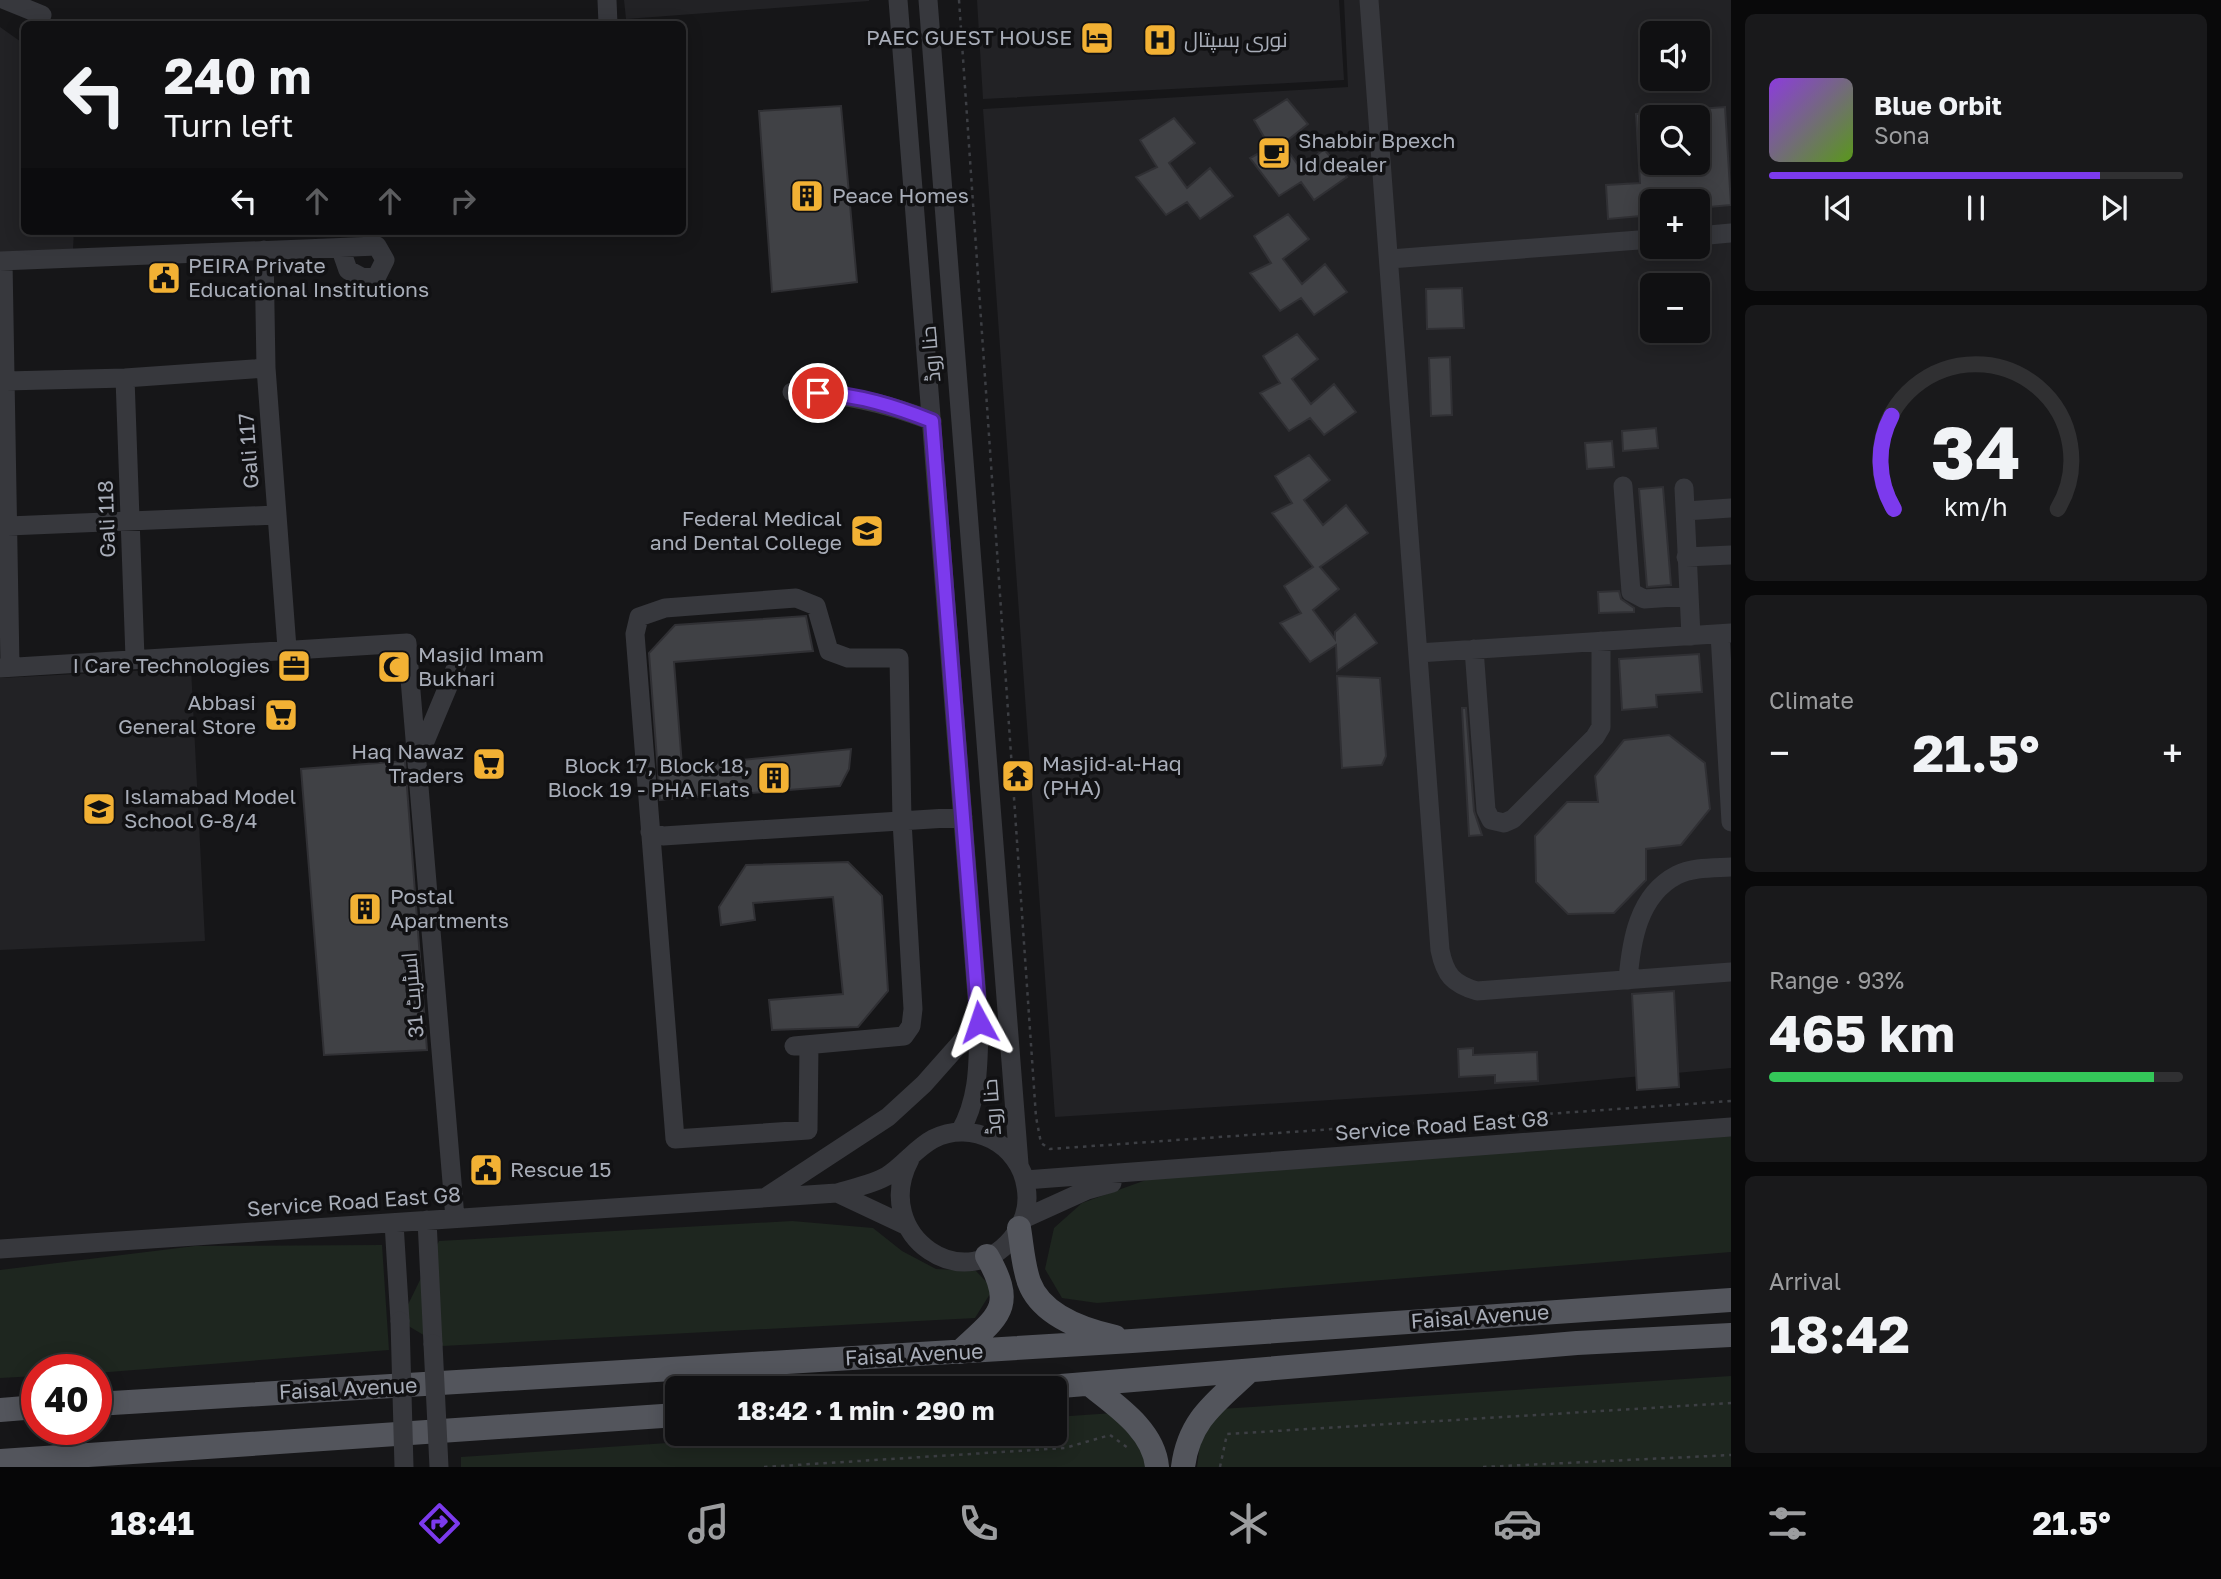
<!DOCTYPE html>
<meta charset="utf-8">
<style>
:root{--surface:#101012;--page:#19191b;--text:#f1f3f6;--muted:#9c9d9f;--line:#303032;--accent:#7c3aed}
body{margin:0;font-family:"Golos Text",Cairo,sans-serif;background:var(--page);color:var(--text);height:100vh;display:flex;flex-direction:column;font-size:26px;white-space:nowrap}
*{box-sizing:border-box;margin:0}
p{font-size:23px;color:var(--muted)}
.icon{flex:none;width:38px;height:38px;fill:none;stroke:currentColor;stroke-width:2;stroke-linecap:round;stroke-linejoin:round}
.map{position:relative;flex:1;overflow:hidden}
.drawer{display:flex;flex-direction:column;gap:14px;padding:14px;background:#09090a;width:490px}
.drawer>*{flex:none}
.top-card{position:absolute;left:21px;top:21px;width:665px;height:214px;border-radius:10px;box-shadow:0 4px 18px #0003,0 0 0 2px var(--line);background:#101012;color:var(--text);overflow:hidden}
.buttons{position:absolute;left:1640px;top:21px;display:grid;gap:14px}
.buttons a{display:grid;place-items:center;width:70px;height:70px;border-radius:10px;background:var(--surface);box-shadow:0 4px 18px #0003,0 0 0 2px var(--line);font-size:35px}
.speed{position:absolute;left:21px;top:1354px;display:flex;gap:14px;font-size:35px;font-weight:700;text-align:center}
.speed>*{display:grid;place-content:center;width:91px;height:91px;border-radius:50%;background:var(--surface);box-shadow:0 4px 18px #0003,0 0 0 2px var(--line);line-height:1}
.speed .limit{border:10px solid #d22;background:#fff;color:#111}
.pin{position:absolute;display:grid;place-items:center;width:60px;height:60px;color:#fff;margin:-30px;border:4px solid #fff;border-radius:50%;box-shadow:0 2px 7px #0007}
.me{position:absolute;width:77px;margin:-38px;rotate:355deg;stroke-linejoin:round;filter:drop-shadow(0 0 5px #0008)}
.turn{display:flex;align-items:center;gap:24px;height:147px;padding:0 28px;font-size:32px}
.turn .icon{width:91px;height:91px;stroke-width:2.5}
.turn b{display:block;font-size:49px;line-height:60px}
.lanes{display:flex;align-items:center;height:66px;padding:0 28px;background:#0003;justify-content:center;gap:35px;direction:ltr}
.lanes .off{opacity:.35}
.big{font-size:52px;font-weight:700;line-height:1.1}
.drawer .tile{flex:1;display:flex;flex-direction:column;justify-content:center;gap:10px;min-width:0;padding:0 24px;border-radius:10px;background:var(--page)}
.drawer .dial{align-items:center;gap:0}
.dial svg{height:182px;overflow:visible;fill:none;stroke:var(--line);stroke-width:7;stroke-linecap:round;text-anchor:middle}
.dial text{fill:var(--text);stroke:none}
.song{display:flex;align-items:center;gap:21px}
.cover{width:84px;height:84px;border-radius:10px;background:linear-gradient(135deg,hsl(270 70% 55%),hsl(90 70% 35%))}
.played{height:7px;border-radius:4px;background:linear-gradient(90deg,var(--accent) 80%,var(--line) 80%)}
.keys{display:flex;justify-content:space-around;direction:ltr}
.heat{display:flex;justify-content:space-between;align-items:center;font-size:38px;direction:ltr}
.charge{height:10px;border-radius:5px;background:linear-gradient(90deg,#34c759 93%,var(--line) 0)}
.trip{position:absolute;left:665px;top:1376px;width:402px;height:70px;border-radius:10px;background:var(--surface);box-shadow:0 4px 18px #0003,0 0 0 2px var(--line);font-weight:700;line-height:70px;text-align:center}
.tabs{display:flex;height:112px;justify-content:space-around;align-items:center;background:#060607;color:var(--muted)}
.tabs .icon{width:49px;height:49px}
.tabs .selected{color:var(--accent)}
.tabs b{font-size:32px;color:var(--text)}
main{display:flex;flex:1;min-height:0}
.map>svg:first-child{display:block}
</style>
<main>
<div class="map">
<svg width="1731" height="1467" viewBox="0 0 1731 1467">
<rect width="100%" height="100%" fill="#161618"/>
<path fill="#222225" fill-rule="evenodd" d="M 624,0 L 869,0 L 869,1 L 626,19 Z
M 977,0 L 1339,0 L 1344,80 L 983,99 Z
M 1344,0 L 1731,0 L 1731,1068 L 1476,1091 L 1055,1117 L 983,109 L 1348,87 ZM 1652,33 L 1698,33 L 1698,79 L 1652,79 ZM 1652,117 L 1698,117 L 1698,163 L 1652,163 ZM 1652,201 L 1698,201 L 1698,247 L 1652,247 ZM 1652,285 L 1698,285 L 1698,331 L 1652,331 Z
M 0,27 L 24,44 L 24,231 L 74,231 L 73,249 L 0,255 Z
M 191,668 L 205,941 L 0,950 L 0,678 Z"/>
<path fill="#1e261f" d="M 1731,1136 L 1731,1252 L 1097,1303 L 1062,1298 L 1045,1269 L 1054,1228 L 1082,1203 L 1160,1175 Z
M 792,1221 L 873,1228 L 902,1251 L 936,1269 L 976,1271 L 993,1289 L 975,1318 L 442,1346 L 400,1321 L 439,1241 Z
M 382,1245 L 389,1350 L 96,1373 L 37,1370 L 37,1376 L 0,1378 L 0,1270 L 195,1246 Z
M 1731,1376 L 1731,1467 L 1197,1467 L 1200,1444 L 1220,1409 Z
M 1114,1413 L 1143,1445 L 1149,1467 L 461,1467 L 461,1457 L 814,1433 L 1055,1433 L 1055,1417 Z"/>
<path fill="#404145" stroke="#303034" stroke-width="2" d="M 1287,99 L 1308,124 L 1283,144 L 1301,169 L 1324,149 L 1347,177 L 1314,200 L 1301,182 L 1279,196 L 1250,158 L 1270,147 L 1254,120 Z
M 841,106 L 857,282 L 772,292 L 759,111 Z
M 1725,107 L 1731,205 L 1698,208 L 1698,201 L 1652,201 L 1652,215 L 1608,219 L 1606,185 L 1640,183 L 1636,114 L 1652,113 L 1652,163 L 1698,163 L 1698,109 Z
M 1174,118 L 1195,143 L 1169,163 L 1187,188 L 1210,168 L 1233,196 L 1200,219 L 1187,202 L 1166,215 L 1136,177 L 1157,167 L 1140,140 Z
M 1288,214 L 1309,239 L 1283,259 L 1302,284 L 1325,264 L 1347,292 L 1314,315 L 1301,298 L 1280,311 L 1250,273 L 1271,263 L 1254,236 Z
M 1462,288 L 1464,328 L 1427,329 L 1426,289 Z
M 1297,334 L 1318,359 L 1292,379 L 1311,404 L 1334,384 L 1356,412 L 1324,435 L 1310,418 L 1289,431 L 1260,393 L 1280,383 L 1263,356 Z
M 1450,357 L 1452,415 L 1431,416 L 1429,358 Z
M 1656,428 L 1658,448 L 1623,451 L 1622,431 Z
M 1612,441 L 1614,467 L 1587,469 L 1585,443 Z
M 1309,455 L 1330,480 L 1304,500 L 1323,525 L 1346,505 L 1368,533 L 1320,567 L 1339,589 L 1313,610 L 1335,639 L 1335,632 L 1355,614 L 1377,643 L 1337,671 L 1336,645 L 1310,662 L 1280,623 L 1301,613 L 1284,586 L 1313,567 L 1272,513 L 1292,503 L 1275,476 Z
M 1663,487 L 1671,585 L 1647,587 L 1639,489 Z
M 1619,591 L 1621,599 L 1634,608 L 1634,612 L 1599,613 L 1598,592 Z
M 806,616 L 813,651 L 674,662 L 682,766 L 851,749 L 849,769 L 840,786 L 660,800 L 649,653 L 675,625 Z
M 1699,654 L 1702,692 L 1656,695 L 1657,707 L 1622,710 L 1619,659 Z
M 1337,676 L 1380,678 L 1386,756 L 1382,765 L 1342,768 Z
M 1462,708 L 1466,708 L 1474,811 L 1482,835 L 1469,836 Z
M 1669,735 L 1705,763 L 1710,809 L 1681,845 L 1646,849 L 1646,880 L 1614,913 L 1568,914 L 1536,882 L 1535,836 L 1567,802 L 1598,802 L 1595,776 L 1624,740 Z
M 405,761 L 427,1050 L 324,1055 L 301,769 Z
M 848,862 L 882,896 L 888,991 L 858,1027 L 772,1030 L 769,1000 L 843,994 L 833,897 L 753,903 L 755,920 L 721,925 L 719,907 L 746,865 Z
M 1674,991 L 1679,1087 L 1637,1090 L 1632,994 Z
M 1473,1048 L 1473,1055 L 1537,1052 L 1538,1081 L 1495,1083 L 1495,1075 L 1459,1077 L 1458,1049 Z"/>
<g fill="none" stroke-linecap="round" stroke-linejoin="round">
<path stroke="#3d3f44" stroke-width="2.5" stroke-dasharray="3.5 5" stroke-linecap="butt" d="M 959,0 L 1036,1117 L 1041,1143 L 1050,1149 L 1731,1101
M 764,1467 L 1065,1448 L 1110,1435 L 1128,1448
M 1220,1467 L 1227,1434 L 1731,1403
M 1483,1467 L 1731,1455"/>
<path stroke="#37383d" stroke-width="19" d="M 5,0 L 42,15
M 607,0 L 608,24
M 898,0 L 979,1022 C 978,1061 980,1097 960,1132
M 928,0 L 1019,1164
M 1369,0 L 1440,950 C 1445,975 1453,984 1477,991 L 1731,972
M 1698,236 L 1731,233
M 264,250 L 266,368 L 287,648
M 1390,259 L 1652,239
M 0,261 L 377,246 L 385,260 L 377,276 L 363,278 L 348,270 L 341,250
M 3,261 L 10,666
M 125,378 L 135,658
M 6,381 L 125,378 L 266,368
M 792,392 C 844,394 883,402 932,421
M 1623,486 L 1631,592 L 1644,599 L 1688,596
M 1684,488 L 1691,636
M 1685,511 L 1731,508
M 8,526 L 276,515
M 1686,557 L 1731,555
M 1720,634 L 1731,822
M 1474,649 L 1486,810 L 1491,820 L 1504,823 L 1513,819 L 1595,737 L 1601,727 L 1601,641
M 1418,653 L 1731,633
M 0,668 L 407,643 L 455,1218
M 418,758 L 457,665
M 650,832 L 663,836 L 963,817
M 1628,980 C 1631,942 1638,895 1677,875 C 1692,867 1714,868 1731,867
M 794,1046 L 904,1036 L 911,1026 L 913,1009 L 902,821 L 899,658 L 848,658 L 829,651 L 816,606 L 796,598 L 665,608 L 639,617 L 635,634 L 675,1139 L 808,1130 L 809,1045
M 1025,1180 L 1731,1127
M 837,1193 L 905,1225
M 766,1197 L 888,1117 L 924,1084 L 979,1022
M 1023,1219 L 1087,1190 L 1112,1183
M 427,1220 L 433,1344
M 394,1223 L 400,1321
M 0,1249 L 837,1193 C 853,1188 873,1184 887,1176 C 904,1165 916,1148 933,1139 C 972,1119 1020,1144 1026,1187 C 1029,1203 1025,1219 1016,1233 C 968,1302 869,1236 910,1159"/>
<path stroke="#53555c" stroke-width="24" d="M 1019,1228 C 1022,1246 1023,1265 1029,1282 C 1041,1315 1084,1330 1115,1337
M 960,1352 C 998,1316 1017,1308 987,1256
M 1089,1384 C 1115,1405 1154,1430 1157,1467
M 1037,1388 L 1577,1343 L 1731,1335
M 96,1404 L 1132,1341 L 1731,1300
M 0,1410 L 37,1407
M 0,1461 L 677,1415
M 1183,1467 C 1189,1420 1215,1403 1248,1372"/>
<path stroke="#37383d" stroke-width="19" d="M 400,1321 L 404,1467
M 433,1344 L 439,1467"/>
</g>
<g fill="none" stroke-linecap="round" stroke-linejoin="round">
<defs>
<path id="route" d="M 818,393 C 859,395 894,406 932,421 L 979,1022"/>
</defs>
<use href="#route" stroke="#51269a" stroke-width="18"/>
<use href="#route" stroke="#7c3aed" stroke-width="12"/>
</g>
<defs>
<symbol id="hotel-square" viewBox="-11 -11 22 22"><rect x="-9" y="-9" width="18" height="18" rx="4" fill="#f2b134" stroke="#111113"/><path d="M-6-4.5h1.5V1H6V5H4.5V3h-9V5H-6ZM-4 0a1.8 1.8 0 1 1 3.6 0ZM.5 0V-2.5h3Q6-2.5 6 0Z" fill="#111"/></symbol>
<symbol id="hospital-square" viewBox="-11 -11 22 22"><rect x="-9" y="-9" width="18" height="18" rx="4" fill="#f2b134" stroke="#111113"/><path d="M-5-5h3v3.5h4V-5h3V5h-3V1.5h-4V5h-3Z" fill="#111"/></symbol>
<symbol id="cafe-square" viewBox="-11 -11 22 22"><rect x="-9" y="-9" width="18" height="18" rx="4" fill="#f2b134" stroke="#111113"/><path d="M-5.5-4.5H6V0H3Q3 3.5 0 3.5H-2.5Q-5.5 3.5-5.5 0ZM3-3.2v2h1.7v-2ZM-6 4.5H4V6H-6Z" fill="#111"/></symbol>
<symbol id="building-square" viewBox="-11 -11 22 22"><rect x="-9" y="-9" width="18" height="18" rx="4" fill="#f2b134" stroke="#111113"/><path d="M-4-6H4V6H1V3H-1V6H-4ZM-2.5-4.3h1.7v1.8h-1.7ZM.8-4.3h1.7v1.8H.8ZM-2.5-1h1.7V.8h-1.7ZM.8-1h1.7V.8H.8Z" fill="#111"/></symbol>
<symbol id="civic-square" viewBox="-11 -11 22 22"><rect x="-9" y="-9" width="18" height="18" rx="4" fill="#f2b134" stroke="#111113"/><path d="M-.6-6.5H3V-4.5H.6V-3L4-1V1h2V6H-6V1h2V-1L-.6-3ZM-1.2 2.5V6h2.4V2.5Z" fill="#111"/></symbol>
<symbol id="university-square" viewBox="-11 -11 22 22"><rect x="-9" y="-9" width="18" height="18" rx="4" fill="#f2b134" stroke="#111113"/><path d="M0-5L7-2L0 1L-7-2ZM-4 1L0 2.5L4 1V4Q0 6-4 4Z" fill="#111"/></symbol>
<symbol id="office-square" viewBox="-11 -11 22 22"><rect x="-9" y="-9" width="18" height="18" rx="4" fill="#f2b134" stroke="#111113"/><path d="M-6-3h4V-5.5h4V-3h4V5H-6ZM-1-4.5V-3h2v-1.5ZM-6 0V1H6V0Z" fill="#111"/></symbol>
<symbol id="mosque-square" viewBox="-11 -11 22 22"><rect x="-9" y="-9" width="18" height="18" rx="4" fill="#f2b134" stroke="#111113"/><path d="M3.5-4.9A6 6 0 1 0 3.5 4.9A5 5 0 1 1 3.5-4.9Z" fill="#111"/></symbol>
<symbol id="supermarket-square" viewBox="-11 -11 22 22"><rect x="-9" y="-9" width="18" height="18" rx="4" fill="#f2b134" stroke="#111113"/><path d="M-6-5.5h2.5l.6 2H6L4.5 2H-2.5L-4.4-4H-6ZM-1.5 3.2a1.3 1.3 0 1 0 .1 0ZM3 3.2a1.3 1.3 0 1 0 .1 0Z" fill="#111"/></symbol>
<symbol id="temple-square" viewBox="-11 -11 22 22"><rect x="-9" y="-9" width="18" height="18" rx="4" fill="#f2b134" stroke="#111113"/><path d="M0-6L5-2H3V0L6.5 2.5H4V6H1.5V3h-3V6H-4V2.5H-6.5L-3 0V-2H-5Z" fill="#111"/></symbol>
<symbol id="school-square" viewBox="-11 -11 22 22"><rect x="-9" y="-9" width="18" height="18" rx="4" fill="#f2b134" stroke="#111113"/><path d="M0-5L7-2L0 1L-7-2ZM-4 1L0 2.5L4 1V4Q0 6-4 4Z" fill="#111"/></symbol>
</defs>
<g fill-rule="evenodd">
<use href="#hotel-square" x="1078" y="19" width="38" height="38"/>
<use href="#hospital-square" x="1141" y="21" width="38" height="38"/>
<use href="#cafe-square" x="1255" y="134" width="38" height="38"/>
<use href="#building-square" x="788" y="177" width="38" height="38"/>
<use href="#civic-square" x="145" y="259" width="38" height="38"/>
<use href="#university-square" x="848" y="512" width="38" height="38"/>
<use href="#office-square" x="275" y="647" width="38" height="38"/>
<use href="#mosque-square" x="375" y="648" width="38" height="38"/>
<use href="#supermarket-square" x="262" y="696" width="38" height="38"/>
<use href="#supermarket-square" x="470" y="745" width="38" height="38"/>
<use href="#temple-square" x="999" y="757" width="38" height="38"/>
<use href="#building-square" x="755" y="759" width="38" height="38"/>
<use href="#school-square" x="80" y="790" width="38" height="38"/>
<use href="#building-square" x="346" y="890" width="38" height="38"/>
<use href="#civic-square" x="467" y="1151" width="38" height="38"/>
</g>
<g text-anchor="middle" stroke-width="7" stroke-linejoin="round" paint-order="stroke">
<g font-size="21" fill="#a8adb8" stroke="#111113" text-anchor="start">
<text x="1072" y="45" text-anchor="end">PAEC GUEST HOUSE</text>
<text x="1184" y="47">نوری ہسپتال</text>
<text x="1298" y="148">Shabbir Bpexch<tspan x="1298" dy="24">Id dealer</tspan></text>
<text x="832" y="203">Peace Homes</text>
<text x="188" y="273">PEIRA Private<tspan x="188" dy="24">Educational Institutions</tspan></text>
<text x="842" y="526" text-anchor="end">Federal Medical<tspan x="842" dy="24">and Dental College</tspan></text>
<text x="418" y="662">Masjid Imam<tspan x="418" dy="24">Bukhari</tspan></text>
<text x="270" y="673" text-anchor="end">I Care Technologies</text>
<text x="256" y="710" text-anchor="end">Abbasi<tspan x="256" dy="24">General Store</tspan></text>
<text x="464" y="759" text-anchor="end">Haq Nawaz<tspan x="464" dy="24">Traders</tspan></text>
<text x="1042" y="771">Masjid-al-Haq<tspan x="1042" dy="24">(PHA)</tspan></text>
<text x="750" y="773" text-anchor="end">Block 17, Block 18,<tspan x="750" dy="24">Block 19 - PHA Flats</tspan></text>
<text x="124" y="804">Islamabad Model<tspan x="124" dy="24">School G-8/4</tspan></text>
<text x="390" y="904">Postal<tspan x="390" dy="24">Apartments</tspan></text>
<text x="510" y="1177">Rescue 15</text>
</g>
<g font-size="21" fill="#a8adb8" stroke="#111113">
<text transform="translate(931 354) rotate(-95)" y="7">حنا روڈ</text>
<text transform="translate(249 451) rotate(-94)" y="7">Gali 117</text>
<text transform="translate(107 519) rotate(-92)" y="7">Gali 118</text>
<text transform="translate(413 995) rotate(-95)" y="7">اسٹریٹ 31</text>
<text transform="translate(992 1107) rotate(-94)" y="7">حنا روڈ</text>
<text transform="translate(1442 1126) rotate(-4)" y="7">Service Road East G8</text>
<text transform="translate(354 1202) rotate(-4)" y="7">Service Road East G8</text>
<text transform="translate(1480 1317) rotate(-4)" y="7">Faisal Avenue</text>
<text transform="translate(914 1355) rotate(-3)" y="7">Faisal Avenue</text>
<text transform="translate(348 1389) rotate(-3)" y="7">Faisal Avenue</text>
</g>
</g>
</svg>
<div class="buttons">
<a><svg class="icon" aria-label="sound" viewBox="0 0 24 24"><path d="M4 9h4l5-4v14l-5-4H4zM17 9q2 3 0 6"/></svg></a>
<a><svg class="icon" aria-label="search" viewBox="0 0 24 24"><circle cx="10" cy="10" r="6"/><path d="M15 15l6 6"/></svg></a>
<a>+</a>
<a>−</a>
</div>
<div class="speed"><div class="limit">40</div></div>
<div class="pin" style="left:818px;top:393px;background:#d93025"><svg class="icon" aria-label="arrive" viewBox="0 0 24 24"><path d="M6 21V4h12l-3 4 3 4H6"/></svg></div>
<svg class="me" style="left:979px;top:1022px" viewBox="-20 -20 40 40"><path d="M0-17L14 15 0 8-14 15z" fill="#7c3aed" stroke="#fff" stroke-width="4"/></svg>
<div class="trip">18:42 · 1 min · 290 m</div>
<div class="top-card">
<div class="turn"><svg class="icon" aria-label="left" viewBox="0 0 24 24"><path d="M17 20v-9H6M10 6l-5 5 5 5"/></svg><div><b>240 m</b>Turn left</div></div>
<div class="lanes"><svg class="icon" aria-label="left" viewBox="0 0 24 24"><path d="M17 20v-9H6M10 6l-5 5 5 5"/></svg><svg class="icon off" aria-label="ahead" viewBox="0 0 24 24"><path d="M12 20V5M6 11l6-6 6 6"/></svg><svg class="icon off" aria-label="ahead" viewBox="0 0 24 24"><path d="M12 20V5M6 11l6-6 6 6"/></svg><svg class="icon off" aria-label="right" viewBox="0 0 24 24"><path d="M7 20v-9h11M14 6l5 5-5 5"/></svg></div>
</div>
</div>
<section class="drawer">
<div class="tile">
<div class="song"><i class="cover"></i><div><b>Blue Orbit</b><p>Sona</p></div></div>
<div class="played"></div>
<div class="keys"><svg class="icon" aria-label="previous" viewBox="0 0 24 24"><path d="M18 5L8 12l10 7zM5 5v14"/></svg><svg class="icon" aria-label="pause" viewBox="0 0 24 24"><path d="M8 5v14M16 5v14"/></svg><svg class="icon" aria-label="next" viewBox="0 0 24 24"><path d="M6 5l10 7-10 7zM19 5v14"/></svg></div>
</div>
<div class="tile dial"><svg viewBox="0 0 100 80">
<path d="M14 69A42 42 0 1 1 86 69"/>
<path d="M14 69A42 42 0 0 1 13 28" stroke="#7c3aed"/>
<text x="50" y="56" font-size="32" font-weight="700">34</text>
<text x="50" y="72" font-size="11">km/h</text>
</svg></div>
<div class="tile"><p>Climate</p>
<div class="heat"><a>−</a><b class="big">21.5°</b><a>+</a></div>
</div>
<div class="tile"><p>Range · 93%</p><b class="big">465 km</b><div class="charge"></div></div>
<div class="tile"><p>Arrival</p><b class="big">18:42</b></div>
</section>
</main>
<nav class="tabs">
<b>18:41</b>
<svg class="icon selected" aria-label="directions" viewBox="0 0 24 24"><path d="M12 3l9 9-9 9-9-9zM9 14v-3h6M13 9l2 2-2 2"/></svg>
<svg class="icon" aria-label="music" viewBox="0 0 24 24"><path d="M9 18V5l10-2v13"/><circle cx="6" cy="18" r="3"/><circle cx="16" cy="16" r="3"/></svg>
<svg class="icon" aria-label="phone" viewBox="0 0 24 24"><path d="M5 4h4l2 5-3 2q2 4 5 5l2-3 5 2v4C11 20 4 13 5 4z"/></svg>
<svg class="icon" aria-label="climate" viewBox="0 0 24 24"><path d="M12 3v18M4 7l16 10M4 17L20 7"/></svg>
<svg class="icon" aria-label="car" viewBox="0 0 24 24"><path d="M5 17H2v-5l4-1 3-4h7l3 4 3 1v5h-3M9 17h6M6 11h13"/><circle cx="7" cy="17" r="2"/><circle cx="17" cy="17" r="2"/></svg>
<svg class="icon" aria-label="filters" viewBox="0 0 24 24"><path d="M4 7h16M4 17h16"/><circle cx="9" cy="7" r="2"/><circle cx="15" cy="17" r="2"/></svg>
<b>21.5°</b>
</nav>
